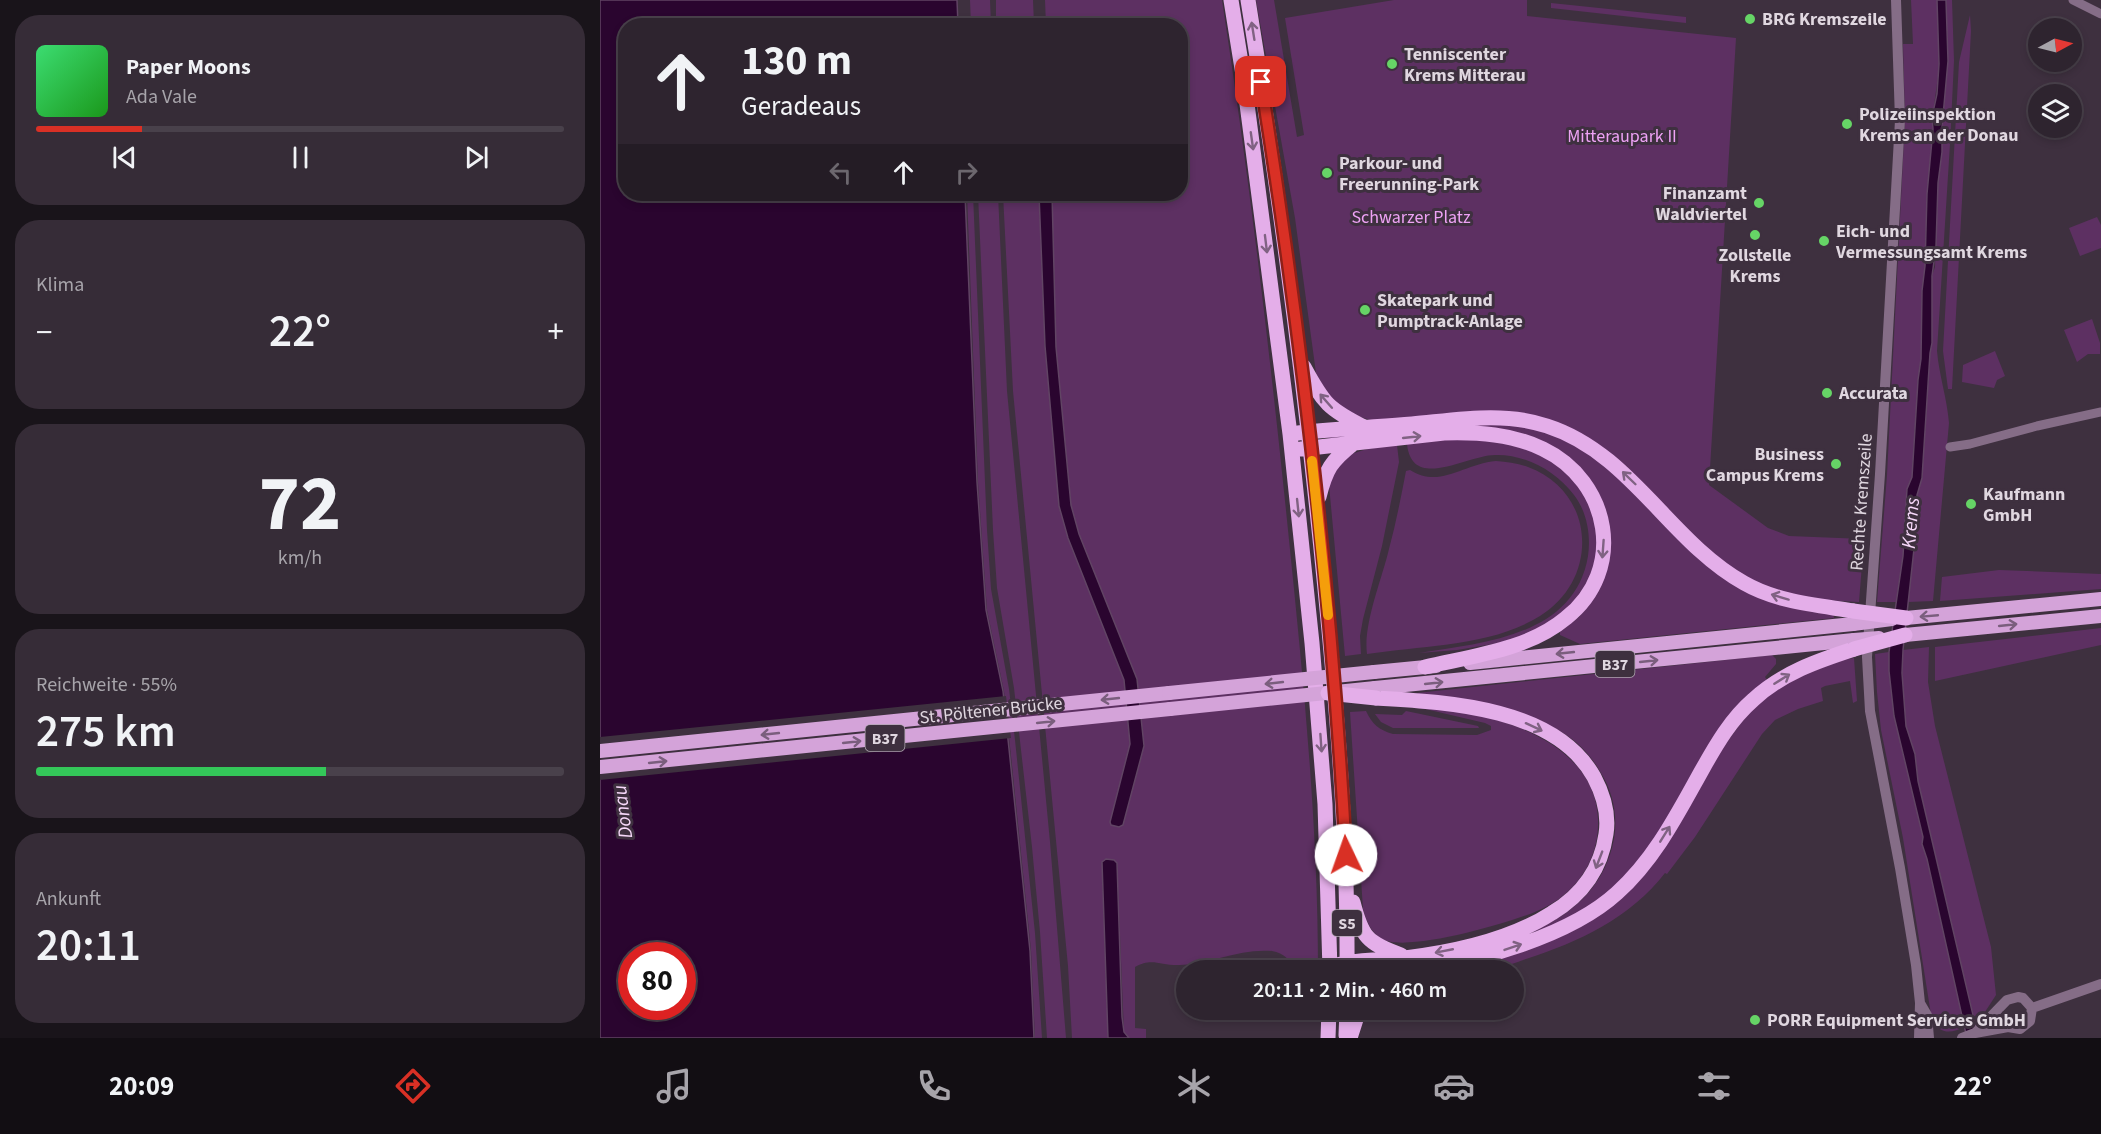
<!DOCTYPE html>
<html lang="de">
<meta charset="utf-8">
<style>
:root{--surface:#2e242f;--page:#362c37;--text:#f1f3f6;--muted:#a7a4aa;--line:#49414b;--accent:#d93025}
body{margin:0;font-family:"Source Sans 3",sans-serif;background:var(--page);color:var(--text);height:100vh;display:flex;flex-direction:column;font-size:22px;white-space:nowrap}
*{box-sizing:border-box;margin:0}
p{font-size:20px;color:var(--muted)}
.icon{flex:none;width:33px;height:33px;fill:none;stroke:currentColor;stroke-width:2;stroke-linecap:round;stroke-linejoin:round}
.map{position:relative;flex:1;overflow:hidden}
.details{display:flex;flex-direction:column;gap:15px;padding:15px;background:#19141a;width:600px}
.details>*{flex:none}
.top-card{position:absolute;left:18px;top:18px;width:570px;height:183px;border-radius:24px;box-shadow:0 3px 9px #0003,0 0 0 2px var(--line);background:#2e242f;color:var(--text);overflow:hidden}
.needle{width:39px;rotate:83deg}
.buttons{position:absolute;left:1428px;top:18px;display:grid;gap:12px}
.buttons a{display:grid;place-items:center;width:54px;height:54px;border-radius:50%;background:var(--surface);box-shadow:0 3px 9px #0003,0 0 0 2px var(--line);font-size:30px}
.speed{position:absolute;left:18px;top:942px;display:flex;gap:12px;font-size:30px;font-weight:700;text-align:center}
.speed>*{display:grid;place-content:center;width:78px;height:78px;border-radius:50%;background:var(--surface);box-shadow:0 3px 9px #0003,0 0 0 2px var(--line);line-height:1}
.speed .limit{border:9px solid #d22;background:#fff;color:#111}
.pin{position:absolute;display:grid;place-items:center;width:51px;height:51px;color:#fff;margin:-26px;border-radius:12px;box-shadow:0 3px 9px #0006}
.me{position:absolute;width:66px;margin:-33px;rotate:357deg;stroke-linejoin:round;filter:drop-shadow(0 0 4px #0008)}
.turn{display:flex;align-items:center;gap:21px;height:126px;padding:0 24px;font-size:27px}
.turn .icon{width:78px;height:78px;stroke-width:2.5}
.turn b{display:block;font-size:42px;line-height:51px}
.lanes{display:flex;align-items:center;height:57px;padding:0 24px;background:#0003;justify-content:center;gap:30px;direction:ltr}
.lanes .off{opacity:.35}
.big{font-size:45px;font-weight:600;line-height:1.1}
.details .tile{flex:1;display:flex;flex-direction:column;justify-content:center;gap:9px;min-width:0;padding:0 21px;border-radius:24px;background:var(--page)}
.details .dial{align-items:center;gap:0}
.dial b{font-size:78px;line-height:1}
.song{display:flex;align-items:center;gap:18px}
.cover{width:72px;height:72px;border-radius:9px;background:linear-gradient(135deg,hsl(140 70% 55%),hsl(120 70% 35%))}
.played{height:6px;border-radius:3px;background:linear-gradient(90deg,var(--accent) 20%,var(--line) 20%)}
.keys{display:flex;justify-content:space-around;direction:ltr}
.heat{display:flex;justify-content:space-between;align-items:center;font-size:33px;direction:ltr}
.charge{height:9px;border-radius:4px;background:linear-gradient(90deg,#34c759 55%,var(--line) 0)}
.trip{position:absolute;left:576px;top:960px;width:348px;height:60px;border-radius:30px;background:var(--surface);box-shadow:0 3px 9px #0003,0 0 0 2px var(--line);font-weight:600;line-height:60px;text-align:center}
.menu{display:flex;height:96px;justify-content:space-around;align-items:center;background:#120e13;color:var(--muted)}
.menu .icon{width:42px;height:42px}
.menu .active{color:var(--accent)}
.menu b{font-size:27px;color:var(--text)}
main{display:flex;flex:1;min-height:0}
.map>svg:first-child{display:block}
</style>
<main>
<section class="details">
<div class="tile">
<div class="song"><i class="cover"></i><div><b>Paper Moons</b><p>Ada Vale</p></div></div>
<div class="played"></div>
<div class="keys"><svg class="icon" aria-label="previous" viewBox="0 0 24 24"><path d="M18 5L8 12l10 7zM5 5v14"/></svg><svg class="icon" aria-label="pause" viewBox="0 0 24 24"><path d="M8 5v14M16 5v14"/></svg><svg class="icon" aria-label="next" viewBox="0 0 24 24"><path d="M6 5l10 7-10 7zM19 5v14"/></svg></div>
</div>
<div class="tile"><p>Klima</p>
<div class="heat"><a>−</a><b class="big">22°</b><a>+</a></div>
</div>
<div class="tile dial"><b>72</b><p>km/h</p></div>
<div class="tile"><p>Reichweite · 55%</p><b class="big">275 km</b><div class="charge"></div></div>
<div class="tile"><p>Ankunft</p><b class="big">20:11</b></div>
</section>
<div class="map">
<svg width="1501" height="1038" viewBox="0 0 1501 1038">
<rect width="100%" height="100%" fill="#3e303f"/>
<path fill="#5d3062" d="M 370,0 L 390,0 L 391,25 L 371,25 Z
M 396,0 L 433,0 L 434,25 L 396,25 Z
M 445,0 L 622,0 C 649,176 670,353 688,530 C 703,677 718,823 718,970 L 697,970 C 691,961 684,953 672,951 C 641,948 610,964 580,965 C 561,966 552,957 535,967 L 535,1028 L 546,1029 L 546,1038 L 529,1038 L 524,1032 L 517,863 L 506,859 L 502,863 L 508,1038 L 472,1038 L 468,966 L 413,391 L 403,194 L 439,194 L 445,346 L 459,506 L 468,538 L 524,680 L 530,744 L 510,822 L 519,827 L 523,825 L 544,746 L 537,679 L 479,534 L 471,505 L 456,347 L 452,194 L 580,194 L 580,26 L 446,25 Z
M 656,0 L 674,0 L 697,137 L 704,135 L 685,18 L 794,0 L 927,0 L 927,16 L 1136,38 L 1109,485 L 1168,528 L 1189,536 L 1264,539 L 1259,602 L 1218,600 L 1167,588 L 1126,566 L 967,427 L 776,421 C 743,415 731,401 716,373 L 695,218 Z
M 1311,0 L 1337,0 C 1339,22 1340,45 1339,67 C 1338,81 1331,120 1333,129 L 1327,194 L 1325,266 L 1322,291 L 1321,359 L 1318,380 L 1312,477 L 1307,489 L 1303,556 L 1296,602 L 1277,602 L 1287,475 L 1305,120 L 1303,44 L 1313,44 Z
M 1346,0 L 1352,0 L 1354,61 L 1350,144 L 1337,351 C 1339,375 1347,398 1349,423 L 1333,601 L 1308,602 L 1318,512 L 1317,495 L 1322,478 L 1330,353 L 1332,343 L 1332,276 L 1335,267 L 1338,183 L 1342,152 L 1342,127 L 1348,61 Z
M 951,3 L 1086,17 L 1086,23 L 951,8 Z
M 1370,15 L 1371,31 L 1352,389 L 1348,389 L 1343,351 L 1359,62 Z
M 367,194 L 373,194 L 387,530 L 391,589 L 409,689 L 415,740 L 435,933 L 442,1038 L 435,1038 L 431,950 L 412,765 L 404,691 L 387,610 L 378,482 Z
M 378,194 L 398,194 L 407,391 L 450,842 L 466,1038 L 447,1038 L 440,932 L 432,847 L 414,688 L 397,588 L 393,530 Z
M 1497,217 L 1501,225 L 1501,248 L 1480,256 L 1469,228 Z
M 1492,319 L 1500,343 L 1500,354 L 1488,354 L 1477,362 L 1464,330 Z
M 1395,351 L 1405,376 L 1397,380 L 1394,388 L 1362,382 L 1363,365 Z
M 917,424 L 963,437 L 1004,462 L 1120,573 L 1233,614 L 1234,618 L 980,644 L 960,635 L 960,632 L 979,617 L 990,604 L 1010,532 L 1006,512 L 999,495 L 929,437 L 722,438 L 852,425 Z
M 845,439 L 888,439 L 941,453 L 979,483 L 995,515 L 998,550 L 989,581 L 970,608 L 942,628 L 905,642 L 857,650 L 819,653 C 883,643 975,636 988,556 C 991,535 987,512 974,495 C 956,471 925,454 895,455 C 867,455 812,492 807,444 Z
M 797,445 L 799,462 L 782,546 L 763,619 L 760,636 L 761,654 L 745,656 L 729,485 C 732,478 734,468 739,463 C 752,449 779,447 797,445 Z
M 896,461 C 907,462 918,463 928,467 C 996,492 1000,579 940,616 C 890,647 823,645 767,654 C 763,624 782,579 789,549 C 796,523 801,497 806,471 L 810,470 C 840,489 863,464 896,461 Z
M 1399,570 L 1501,574 L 1501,589 L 1340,601 L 1342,577 Z
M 1501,628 L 1501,645 L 1335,681 L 1335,647 Z
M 1329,647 L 1328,682 L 1335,726 L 1391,947 L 1396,995 L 1383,1015 L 1375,1022 L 1318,781 L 1315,754 L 1306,726 L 1302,673 L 1303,650 Z
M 1289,652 L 1291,692 L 1294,716 L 1323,837 L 1322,844 L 1327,859 L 1365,1027 C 1351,1033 1342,1035 1332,1021 L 1303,838 L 1281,730 L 1277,692 L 1275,654 Z
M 1172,655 L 1176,659 L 1176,664 L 1165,677 L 1167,680 L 1029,875 L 996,903 L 951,927 L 821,965 L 759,969 L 942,927 C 980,908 1006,881 1014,839 C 1018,816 1013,792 1001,773 C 970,717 912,713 855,702 C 843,699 825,698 817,693 Z
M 1254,658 L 1257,701 L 1253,703 L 1250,681 L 1225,686 L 1221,688 L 1223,701 L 1198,709 L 1175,720 L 1162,734 L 1095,837 L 1067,874 L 1065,873 C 1030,918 979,942 926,959 C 914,963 902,968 890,970 C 876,973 859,970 844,970 L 1001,912 L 1150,711 L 1185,682 L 1242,660 Z
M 821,708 C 887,710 995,738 998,819 C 999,842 992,864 977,882 C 966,895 952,905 937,911 C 910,923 806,953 782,939 C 771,933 766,920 763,909 L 750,712 L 766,711 C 772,724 779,730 793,734 L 877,735 L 891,730 L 891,726 L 885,723 Z
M 806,711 L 878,726 L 879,728 L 793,728 L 781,722 L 775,714 L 802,715 Z"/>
<path fill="#2a052f" stroke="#614464" stroke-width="1.5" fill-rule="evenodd" d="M 0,0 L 357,0 L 358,25 L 26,26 L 26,194 L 365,194 L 377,482 L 386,610 L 403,691 L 430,951 L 434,1038 L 0,1038 ZM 32,956 L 82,956 L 82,1006 L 32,1006 Z
M 1337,0 L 1346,0 L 1348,61 L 1342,127 L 1342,152 L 1338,183 L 1336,246 L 1332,276 L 1332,343 L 1330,353 L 1322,478 L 1317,495 L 1318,512 L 1303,650 L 1302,673 L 1306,726 L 1315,754 L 1318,781 L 1377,1032 L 1366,1034 L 1327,859 L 1322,844 L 1323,837 L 1294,716 L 1289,671 L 1289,652 L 1303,556 L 1307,489 L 1312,477 L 1318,380 L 1321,359 L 1322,291 L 1325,266 L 1327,194 L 1333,129 L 1332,117 L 1337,94 L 1339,64 Z
M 439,194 L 452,194 L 456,347 L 471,505 L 479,534 L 537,679 L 544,746 L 523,825 L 519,827 L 511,825 L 510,822 L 530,744 L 524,680 L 468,538 L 459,506 L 445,346 Z
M 506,859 L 514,860 L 517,863 L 522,1017 L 524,1032 L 529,1038 L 508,1038 L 502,862 Z"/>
<path fill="#3e303f" d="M 406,696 L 411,738 L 0,780 L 0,737 Z"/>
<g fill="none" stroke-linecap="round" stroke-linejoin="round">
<path stroke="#856d87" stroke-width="9" d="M 1473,0 L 1501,14
M 1350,447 L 1370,444 L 1437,426 L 1501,412"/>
<path stroke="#856d87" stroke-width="10" d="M 1296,0 L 1300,120 L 1280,474 L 1267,657 L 1270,711 L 1300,868 L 1316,965 L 1320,1003 L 1319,1038
M 1320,1003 L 1327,1015 L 1329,1038
M 1432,1008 L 1501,984
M 1362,1038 L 1375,1033 L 1408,1027 L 1420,1029 L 1430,1021 L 1432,1008 L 1423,998 L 1418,997 L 1407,1000 L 1375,1033"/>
<path stroke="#d4a3d9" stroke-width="14" d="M 1306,618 L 1501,599
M 1305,635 L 1501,616
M 870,663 L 1253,624
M 774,672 L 836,666
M 775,688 L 1254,640
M 0,751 L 569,693
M 0,767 L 570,709"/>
<path stroke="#e4aee9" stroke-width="15" d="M 631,0 L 644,81 L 690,434 L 712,643 L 725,804 L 730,970
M 648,0 C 679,192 705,385 724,579 C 737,709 748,839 747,970
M 704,367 C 724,404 728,409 766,428
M 698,433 C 736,429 774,427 812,424 C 856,420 903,411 947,426 C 1031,453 1069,541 1144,583 C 1177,602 1216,605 1253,611
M 701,449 L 844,433 C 878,432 912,434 943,449 C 1010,481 1027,570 966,618 C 928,650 872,656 825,667
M 719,497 C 726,469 731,461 754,443
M 753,902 C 762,937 767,943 801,955
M 737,965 C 759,959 783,960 805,958 C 854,952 910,940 952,913 C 982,895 1001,869 1006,834 C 1009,815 1003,794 994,777 C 955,707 847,702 776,698
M 815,970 C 877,962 970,936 1017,893 C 1055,859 1078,813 1102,770 C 1116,745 1131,719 1153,700 C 1182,673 1217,661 1254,649
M 746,1035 L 747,1010
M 728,1038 L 729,1010
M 750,1038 L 759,1010"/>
<path stroke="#d4a3d9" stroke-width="14" d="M 1253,624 L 1292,619
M 1254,640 L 1279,638
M 569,693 L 774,672
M 570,709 L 775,688"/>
<path stroke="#e4aee9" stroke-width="15" d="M 1253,611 L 1306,618
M 1254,649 L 1305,635
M 728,693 L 776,698"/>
</g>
<defs><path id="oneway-shaft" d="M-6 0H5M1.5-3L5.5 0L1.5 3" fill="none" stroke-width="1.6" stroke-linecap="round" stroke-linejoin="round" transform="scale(1.5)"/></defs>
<g stroke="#806283">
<use href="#oneway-shaft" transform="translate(653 31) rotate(-99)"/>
<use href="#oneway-shaft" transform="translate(652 141) rotate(82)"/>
<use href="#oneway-shaft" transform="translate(666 244) rotate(83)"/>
<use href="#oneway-shaft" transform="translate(726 401) rotate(-131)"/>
<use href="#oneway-shaft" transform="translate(812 437) rotate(-6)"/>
<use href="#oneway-shaft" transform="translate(1029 478) rotate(-136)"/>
<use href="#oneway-shaft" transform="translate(698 508) rotate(84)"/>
<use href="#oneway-shaft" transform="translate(1003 549) rotate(94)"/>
<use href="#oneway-shaft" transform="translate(1180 597) rotate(-163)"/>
<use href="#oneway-shaft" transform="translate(1182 679) rotate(-32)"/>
<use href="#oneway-shaft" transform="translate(934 727) rotate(25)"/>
<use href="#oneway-shaft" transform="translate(721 743) rotate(86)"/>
<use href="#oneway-shaft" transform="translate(1065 834) rotate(-58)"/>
<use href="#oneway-shaft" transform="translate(999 860) rotate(111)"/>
<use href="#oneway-shaft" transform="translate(913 947) rotate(-19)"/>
<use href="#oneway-shaft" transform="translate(844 951) rotate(169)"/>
</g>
<g stroke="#7a5e7d">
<use href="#oneway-shaft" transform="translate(1329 616) rotate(175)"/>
<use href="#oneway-shaft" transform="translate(1408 625) rotate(-6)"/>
<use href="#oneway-shaft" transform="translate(965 653) rotate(174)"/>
<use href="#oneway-shaft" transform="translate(1049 661) rotate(-6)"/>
<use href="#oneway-shaft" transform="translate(674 683) rotate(174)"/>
<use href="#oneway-shaft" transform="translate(834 683) rotate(-6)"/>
<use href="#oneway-shaft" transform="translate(510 699) rotate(174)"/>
<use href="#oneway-shaft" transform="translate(446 722) rotate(-6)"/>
<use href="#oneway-shaft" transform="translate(170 734) rotate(174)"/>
<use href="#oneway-shaft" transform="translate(252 742) rotate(-6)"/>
<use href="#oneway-shaft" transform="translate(58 762) rotate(-6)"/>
</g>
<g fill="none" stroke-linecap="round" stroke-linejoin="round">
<defs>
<path id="route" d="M 661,82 C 702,338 732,596 746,855"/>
</defs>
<use href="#route" stroke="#8d1f18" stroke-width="15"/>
<use href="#route" stroke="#d93025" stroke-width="10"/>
<path stroke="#f59e0b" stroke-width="10" d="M 712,461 L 728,615"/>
</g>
<g fill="#66d466" stroke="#3e303f" stroke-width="2">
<circle cx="1150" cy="19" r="6"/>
<circle cx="792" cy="64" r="6"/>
<circle cx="1247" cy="124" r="6"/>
<circle cx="727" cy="173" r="6"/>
<circle cx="1159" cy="203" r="6"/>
<circle cx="1155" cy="235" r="6"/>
<circle cx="1224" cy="241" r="6"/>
<circle cx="765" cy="310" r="6"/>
<circle cx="1227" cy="393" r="6"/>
<circle cx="1236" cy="464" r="6"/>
<circle cx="1371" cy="504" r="6"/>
<circle cx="1155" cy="1020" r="6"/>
</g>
<g text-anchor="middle" stroke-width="6" stroke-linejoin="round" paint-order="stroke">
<g fill="#3e303f" stroke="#afa5b0" stroke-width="1.5">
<rect x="995.5" y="651" width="39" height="26" rx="4.5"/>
<rect x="265.5" y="725" width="39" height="26" rx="4.5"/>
<rect x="732" y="910" width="30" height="26" rx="4.5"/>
</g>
<g font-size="16" font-weight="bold" fill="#e0d7e0">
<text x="1015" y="670">B37</text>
<text x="285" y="744">B37</text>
<text x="747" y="929">S5</text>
</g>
<g font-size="18" font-weight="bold" fill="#e0d7e0" stroke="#3e303f" text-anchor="start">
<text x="1162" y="25">BRG Kremszeile</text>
<text x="804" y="60">Tenniscenter<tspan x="804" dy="21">Krems Mitterau</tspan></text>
<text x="1259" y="120">Polizeiinspektion<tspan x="1259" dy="21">Krems an der Donau</tspan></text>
<text x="739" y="169">Parkour- und<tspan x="739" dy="21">Freerunning-Park</tspan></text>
<text x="1147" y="199" text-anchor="end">Finanzamt<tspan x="1147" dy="21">Waldviertel</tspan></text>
<text x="1236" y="237">Eich- und<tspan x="1236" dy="21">Vermessungsamt Krems</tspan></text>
<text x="1155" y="261" text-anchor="middle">Zollstelle<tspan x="1155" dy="21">Krems</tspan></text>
<text x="777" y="306">Skatepark und<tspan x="777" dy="21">Pumptrack-Anlage</tspan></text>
<text x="1239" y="399">Accurata</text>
<text x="1224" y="460" text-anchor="end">Business<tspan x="1224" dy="21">Campus Krems</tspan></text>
<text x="1383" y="500">Kaufmann<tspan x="1383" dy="21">GmbH</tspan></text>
<text x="1167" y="1026">PORR Equipment Services GmbH</text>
</g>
<g font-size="18" fill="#eea2f5" stroke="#3e303f">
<text x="1022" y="142">Mitteraupark II</text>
<text x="811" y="223">Schwarzer Platz</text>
</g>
<g font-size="18" fill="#e0d7e0" stroke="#3e303f">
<text transform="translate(1261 502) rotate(-86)" y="6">Rechte Kremszeile</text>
<text transform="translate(391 710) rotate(-6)" y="6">St. Pöltener Brücke</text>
</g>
<g font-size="20" font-style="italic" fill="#f7d8fa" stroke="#3e303f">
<text transform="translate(1310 523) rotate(-85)" y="7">Krems</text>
<text transform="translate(22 812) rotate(-97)" y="7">Donau</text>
</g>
</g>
</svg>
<div class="buttons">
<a><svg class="needle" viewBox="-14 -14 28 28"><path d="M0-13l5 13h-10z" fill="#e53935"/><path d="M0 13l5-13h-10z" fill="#a7a4aa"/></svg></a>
<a><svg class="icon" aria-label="layers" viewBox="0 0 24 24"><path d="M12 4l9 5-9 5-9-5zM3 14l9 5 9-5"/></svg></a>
</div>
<div class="speed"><div class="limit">80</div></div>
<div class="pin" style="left:661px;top:82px;background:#d93025"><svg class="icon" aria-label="arrive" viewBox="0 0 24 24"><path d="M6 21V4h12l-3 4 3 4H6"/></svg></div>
<svg class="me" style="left:746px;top:855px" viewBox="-20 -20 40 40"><circle r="19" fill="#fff"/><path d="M0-13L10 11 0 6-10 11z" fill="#d93025"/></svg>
<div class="trip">20:11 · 2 Min. · 460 m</div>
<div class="top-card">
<div class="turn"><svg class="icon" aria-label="ahead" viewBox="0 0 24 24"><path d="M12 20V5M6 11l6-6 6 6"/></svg><div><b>130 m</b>Geradeaus</div></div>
<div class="lanes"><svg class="icon off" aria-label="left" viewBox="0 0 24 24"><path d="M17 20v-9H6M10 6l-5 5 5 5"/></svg><svg class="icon" aria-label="ahead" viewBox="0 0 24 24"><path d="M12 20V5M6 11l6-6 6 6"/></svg><svg class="icon off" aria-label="right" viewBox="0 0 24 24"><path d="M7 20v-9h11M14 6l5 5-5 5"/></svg></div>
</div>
</div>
</main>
<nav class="menu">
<b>20:09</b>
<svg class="icon active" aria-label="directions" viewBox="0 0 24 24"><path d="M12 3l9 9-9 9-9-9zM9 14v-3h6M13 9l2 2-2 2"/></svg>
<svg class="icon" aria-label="music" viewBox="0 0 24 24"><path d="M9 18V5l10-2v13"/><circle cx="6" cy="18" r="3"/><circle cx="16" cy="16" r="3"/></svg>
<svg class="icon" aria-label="phone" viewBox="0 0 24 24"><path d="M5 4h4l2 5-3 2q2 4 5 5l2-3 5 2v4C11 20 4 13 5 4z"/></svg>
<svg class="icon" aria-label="climate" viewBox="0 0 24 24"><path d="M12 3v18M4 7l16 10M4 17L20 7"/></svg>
<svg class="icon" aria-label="car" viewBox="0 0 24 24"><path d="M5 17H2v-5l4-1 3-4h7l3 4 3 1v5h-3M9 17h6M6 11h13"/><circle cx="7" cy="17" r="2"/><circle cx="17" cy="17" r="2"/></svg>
<svg class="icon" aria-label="filters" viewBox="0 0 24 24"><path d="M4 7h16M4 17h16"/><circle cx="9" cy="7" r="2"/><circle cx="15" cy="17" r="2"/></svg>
<b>22°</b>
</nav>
